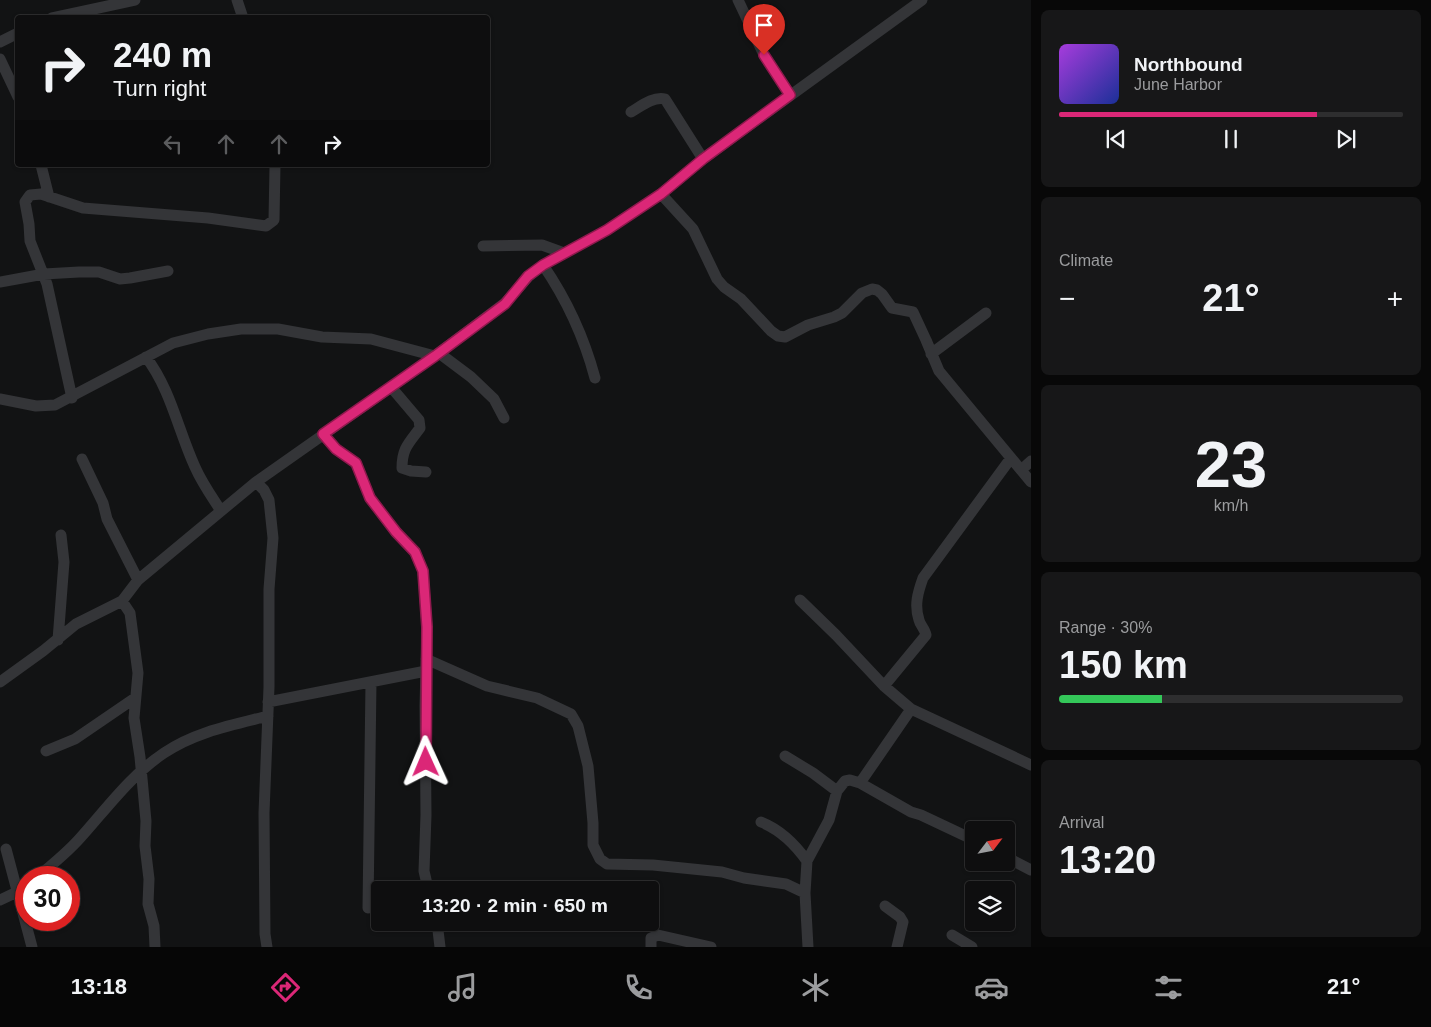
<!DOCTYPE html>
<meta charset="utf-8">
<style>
:root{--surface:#0e0e0f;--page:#171718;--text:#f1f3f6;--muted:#9b9c9e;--line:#2e2e2f;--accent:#db2777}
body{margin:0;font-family:Arial,sans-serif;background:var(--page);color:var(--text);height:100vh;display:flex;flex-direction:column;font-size:19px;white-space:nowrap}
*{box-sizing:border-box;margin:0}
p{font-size:16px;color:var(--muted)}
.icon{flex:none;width:28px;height:28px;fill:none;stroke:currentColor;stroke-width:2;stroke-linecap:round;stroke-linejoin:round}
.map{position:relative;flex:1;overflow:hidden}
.drawer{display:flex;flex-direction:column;gap:10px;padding:10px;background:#080808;width:400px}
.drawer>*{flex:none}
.guide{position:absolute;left:15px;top:15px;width:475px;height:152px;border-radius:5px;box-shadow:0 1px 4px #0004,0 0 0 1px var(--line);background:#0e0e0f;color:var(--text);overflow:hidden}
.needle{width:32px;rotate:58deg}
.controls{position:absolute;left:965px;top:821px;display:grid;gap:10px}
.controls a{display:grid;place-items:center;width:50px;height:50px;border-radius:5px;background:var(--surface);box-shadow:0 1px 4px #0004,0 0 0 1px var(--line);font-size:25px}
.speed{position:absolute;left:15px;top:866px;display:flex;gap:10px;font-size:25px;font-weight:700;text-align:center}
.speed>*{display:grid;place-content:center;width:65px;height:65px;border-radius:50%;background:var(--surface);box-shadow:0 1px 4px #0004,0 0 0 1px var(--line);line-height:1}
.speed .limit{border:8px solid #d22;background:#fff;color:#111}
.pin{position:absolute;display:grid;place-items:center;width:42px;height:42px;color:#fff;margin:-51px -21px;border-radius:50% 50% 50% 0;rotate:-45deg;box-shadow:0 0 5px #0007}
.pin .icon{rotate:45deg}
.me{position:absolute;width:55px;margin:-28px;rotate:359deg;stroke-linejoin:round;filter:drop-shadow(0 0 4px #0008)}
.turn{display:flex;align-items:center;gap:18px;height:105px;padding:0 15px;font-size:22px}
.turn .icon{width:65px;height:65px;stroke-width:2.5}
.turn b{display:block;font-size:35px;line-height:42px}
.lanes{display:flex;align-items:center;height:48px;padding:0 15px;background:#0003;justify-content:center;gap:25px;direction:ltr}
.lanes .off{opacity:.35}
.big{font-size:38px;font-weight:700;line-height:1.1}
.drawer .widget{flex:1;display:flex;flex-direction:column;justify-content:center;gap:8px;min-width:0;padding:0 18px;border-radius:8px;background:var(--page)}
.drawer .dial{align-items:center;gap:0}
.dial b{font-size:65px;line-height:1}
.song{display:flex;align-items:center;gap:15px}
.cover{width:60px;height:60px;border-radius:8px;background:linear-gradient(135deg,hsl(280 70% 55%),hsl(230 70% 35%))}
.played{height:5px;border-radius:2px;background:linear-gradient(90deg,var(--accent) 75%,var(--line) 75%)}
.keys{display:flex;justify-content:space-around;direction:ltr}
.heat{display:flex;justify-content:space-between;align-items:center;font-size:28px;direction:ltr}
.charge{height:8px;border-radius:4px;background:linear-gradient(90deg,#34c759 30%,var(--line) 0)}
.trip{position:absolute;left:371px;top:881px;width:288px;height:50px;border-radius:5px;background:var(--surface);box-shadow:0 1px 4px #0004,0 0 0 1px var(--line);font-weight:700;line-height:50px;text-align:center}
.menu{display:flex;height:80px;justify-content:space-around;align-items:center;background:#060606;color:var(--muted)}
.menu .icon{width:35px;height:35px}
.menu .active{color:var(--accent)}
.menu b{font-size:22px;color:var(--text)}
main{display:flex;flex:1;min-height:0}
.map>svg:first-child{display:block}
</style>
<main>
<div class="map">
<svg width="1031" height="947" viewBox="0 0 1031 947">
<rect width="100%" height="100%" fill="#121314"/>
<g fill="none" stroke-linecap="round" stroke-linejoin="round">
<path stroke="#343538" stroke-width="11" d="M 237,0 L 243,18
M 738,0 L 764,55 L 790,95
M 52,18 L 135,0
M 0,42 L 18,33
M 0,59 L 18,97
M 631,112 C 641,106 654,96 665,99 L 703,159
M 41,165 L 49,197
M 661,194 L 693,229 L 717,279 L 724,287 L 741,299 L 771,331 L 778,336 L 785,337 L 808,325 L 834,317 L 842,313 L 862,293 L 872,289 L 877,290 L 882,294 L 892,308 L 913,312 L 926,340 L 939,371 L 1031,482
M 483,246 L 542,245 L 564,253
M 543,265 C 567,300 584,337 595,378
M 0,282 L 44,274 L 79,272 L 99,272 L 120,279 L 130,278 L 168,271
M 439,353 L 471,377 L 494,399 L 504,418
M 931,354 L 986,313
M 146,357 C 171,390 178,430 195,467 C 202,483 212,497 221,511
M 391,387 L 419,420 L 420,428 C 409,443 402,448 402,468 L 411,471 L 426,472
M 72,398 L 47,284 L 30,241 L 29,224 L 25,202 L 30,195 L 41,194 L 83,208 L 208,218 L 266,226 L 274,220 L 275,165
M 0,399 L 36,406 L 55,405 L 173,343 L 208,334 L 241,329 L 278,329 L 322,337 L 371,339 L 435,356
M 323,434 L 336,449 L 356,463 L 370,498 L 396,532 L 415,552 L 423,571 L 427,627 L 425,706 L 426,815 L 424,871 L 427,884 L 431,890
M 82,459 L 103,503 L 107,519 L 138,580
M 1021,470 L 1031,461
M 256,482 L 264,490 L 269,500 L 273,538 L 269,589 L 269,687 L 264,813 L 265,934 L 267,947
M 800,600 L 836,635 L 884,686 L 911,709 L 1031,765
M 122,601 L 130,613 L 138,673 L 134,718 L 140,757 L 146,821 L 145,846 L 149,879 L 148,904 L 154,926 L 155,947
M 58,640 L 64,562 L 61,535
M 426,659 L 487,686 L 537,698 L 571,714 L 578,726 L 588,766 L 593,823 L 593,845 L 600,859 L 607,864 L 653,865 L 722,872 L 744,878 L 786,884 L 805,893
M 0,682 L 43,651 L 76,624 L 122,601 L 138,580 L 256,482 L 435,356 L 505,303 L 528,277 L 543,265 L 607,230 L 661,194 L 703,159 L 922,0
M 884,686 L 926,635 C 925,629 920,625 919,620 C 914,605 918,592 923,578 L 1011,458
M 268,702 L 426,671
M 46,751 L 75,739 L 135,698
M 785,756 L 813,773 L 837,791
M 860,783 L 911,709
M 761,822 C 781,830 795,844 807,861
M 6,849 L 32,947
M 1006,857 L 1031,870
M 36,878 C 52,865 68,852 81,837 C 107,808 131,775 164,753 C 195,732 232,725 268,716
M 0,900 L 17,892 L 26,885
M 885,906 L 900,917 L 903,922 L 897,947
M 368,908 L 371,682
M 437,922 L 440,947
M 952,935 L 972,947
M 651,947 L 651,938 L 658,935 L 711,947
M 808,947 L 805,893 L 807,861 L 829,820 L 837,791 L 845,781 L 850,780 L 860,783 L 911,812 L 921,815 L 974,840"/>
</g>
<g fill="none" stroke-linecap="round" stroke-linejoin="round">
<defs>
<path id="route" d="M 426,762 L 427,627 L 423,571 L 415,552 L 396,532 L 370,498 L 356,463 L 336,449 L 323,434 L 435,356 L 505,304 L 528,276 L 543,265 L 607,230 L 661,194 L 703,159 L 790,95 L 764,55"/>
</defs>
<use href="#route" stroke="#8e194d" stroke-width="12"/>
<use href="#route" stroke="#db2777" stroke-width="9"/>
</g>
</svg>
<div class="controls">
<a><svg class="needle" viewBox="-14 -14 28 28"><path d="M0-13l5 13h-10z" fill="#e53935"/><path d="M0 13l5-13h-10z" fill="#9b9c9e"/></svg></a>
<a><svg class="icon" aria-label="layers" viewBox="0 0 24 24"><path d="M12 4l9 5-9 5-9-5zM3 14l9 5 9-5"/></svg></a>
</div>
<div class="speed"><div class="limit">30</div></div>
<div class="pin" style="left:764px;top:55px;background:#d93025"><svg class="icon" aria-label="arrive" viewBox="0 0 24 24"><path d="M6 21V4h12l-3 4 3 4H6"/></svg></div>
<svg class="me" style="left:426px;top:762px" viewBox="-20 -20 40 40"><path d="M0-17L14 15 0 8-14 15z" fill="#db2777" stroke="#fff" stroke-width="4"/></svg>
<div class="trip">13:20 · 2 min · 650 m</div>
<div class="guide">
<div class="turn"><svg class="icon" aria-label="right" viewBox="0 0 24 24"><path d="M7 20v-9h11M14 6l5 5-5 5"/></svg><div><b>240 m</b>Turn right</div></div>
<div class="lanes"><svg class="icon off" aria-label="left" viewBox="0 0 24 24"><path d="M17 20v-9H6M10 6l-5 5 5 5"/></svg><svg class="icon off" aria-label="ahead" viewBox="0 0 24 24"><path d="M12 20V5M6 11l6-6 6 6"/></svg><svg class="icon off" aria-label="ahead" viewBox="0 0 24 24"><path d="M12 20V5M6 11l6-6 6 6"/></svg><svg class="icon" aria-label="right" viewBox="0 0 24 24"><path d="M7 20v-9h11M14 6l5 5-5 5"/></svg></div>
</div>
</div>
<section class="drawer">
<div class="widget">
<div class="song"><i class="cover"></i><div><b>Northbound</b><p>June Harbor</p></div></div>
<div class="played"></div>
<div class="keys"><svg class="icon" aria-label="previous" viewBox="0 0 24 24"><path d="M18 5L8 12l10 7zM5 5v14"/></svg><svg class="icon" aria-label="pause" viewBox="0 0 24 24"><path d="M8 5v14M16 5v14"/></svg><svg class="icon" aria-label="next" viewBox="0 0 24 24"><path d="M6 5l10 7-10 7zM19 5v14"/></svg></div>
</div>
<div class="widget"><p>Climate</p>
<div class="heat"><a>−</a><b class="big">21°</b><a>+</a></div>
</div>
<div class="widget dial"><b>23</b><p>km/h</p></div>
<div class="widget"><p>Range · 30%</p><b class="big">150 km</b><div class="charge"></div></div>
<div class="widget"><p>Arrival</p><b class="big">13:20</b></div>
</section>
</main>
<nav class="menu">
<b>13:18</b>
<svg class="icon active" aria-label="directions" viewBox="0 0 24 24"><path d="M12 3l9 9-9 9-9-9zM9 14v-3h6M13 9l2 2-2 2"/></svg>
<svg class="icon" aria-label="music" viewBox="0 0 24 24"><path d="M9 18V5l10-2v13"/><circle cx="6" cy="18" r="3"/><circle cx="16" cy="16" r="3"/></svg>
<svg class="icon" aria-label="phone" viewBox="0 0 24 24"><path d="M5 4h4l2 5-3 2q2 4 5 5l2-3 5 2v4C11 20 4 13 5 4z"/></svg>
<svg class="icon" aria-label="climate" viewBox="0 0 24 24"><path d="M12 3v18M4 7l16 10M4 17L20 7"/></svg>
<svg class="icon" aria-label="car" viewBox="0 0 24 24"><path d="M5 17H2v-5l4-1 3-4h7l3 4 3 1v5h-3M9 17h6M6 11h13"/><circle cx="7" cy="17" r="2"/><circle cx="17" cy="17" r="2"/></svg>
<svg class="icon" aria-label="filters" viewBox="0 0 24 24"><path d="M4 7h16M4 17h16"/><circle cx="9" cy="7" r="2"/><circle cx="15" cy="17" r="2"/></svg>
<b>21°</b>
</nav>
